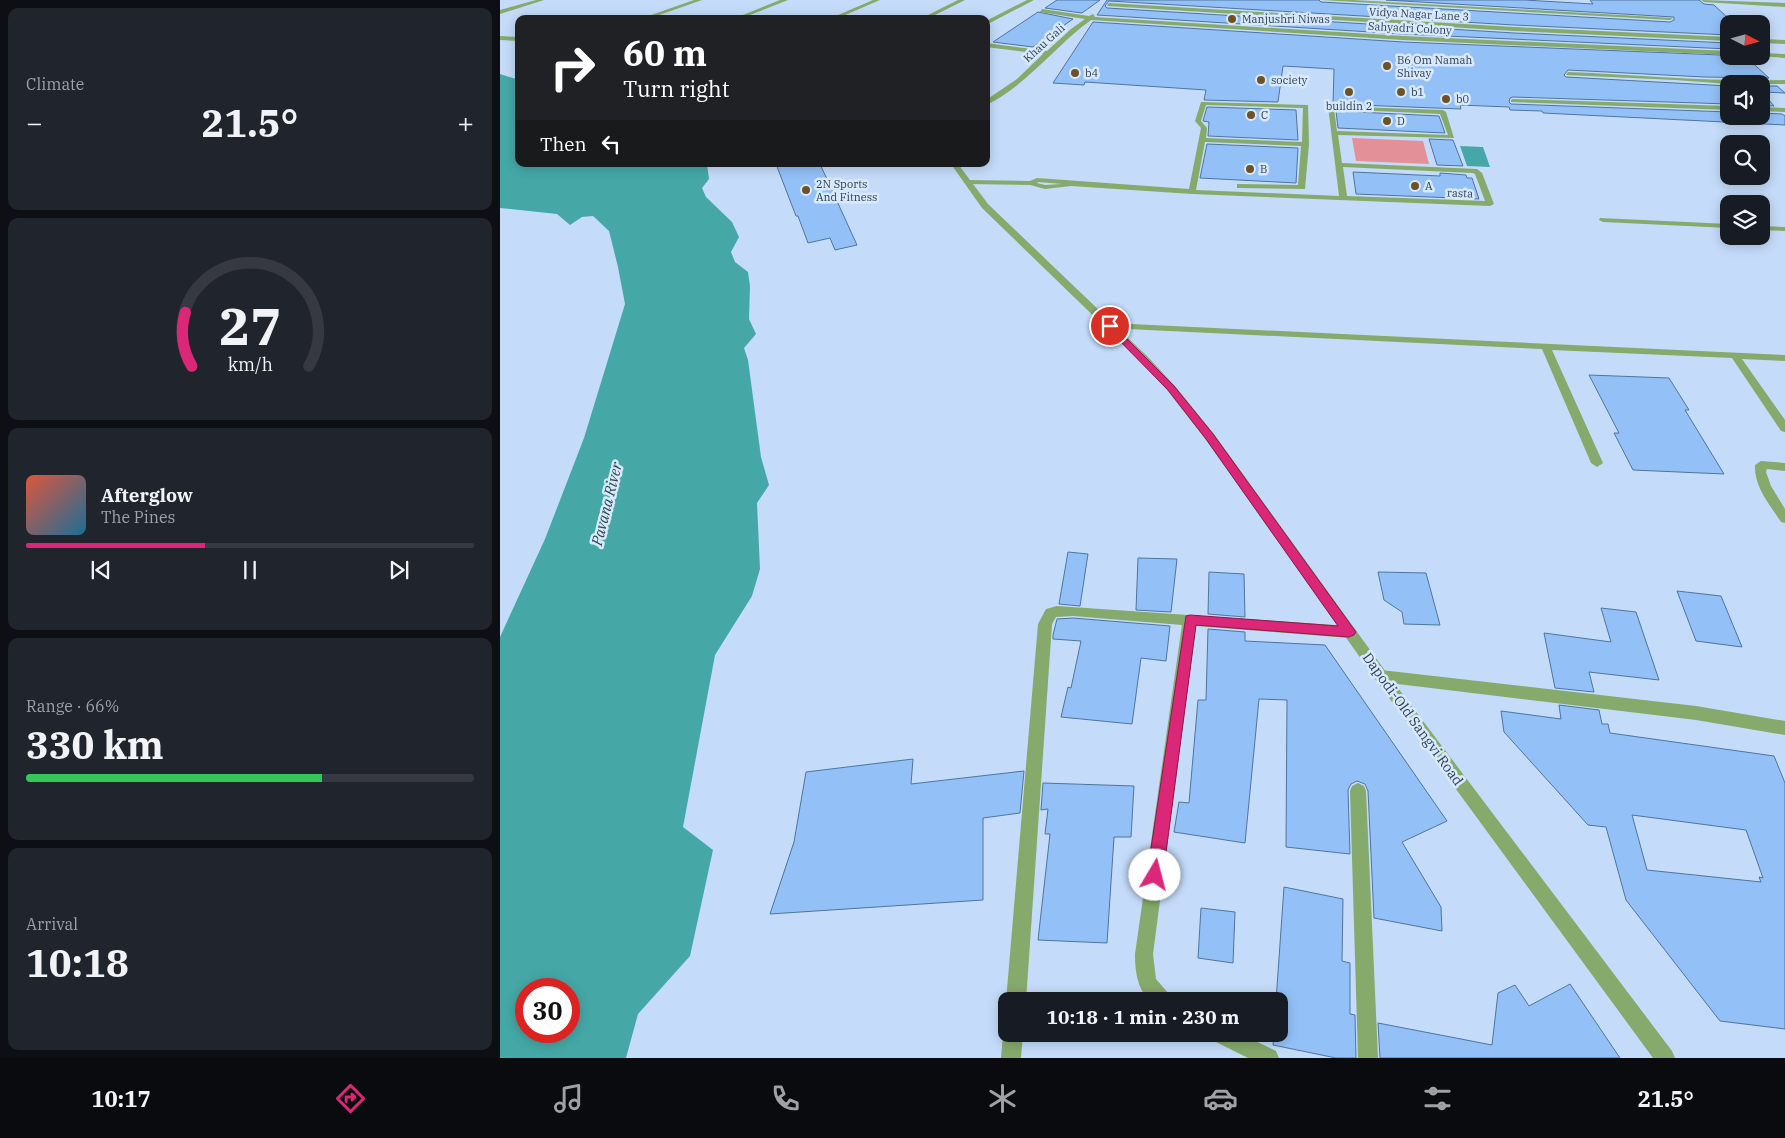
<!DOCTYPE html>
<meta charset="utf-8">
<style>
:root{--surface:#171b24;--page:#20242c;--text:#f1f3f6;--muted:#9ea1a6;--line:#363941;--accent:#db2777}
body{margin:0;font-family:"IBM Plex Serif",serif;background:var(--page);color:var(--text);height:100vh;display:flex;flex-direction:column;font-size:19px;white-space:nowrap}
*{box-sizing:border-box;margin:0}
p{font-size:16px;color:var(--muted)}
.icon{flex:none;width:28px;height:28px;fill:none;stroke:currentColor;stroke-width:2;stroke-linecap:round;stroke-linejoin:round}
.map{position:relative;flex:1;overflow:hidden}
.details{display:flex;flex-direction:column;gap:8px;padding:8px;background:#0d0f14;width:500px}
.details>*{flex:none}
.hud{position:absolute;left:15px;top:15px;width:475px;height:152px;border-radius:10px;box-shadow:0 2px 12px #0003;background:#202124;color:#fff;overflow:hidden}
.needle{width:32px;rotate:96deg}
.fabs{position:absolute;left:1220px;top:15px;display:grid;gap:10px}
.fabs a{display:grid;place-items:center;width:50px;height:50px;border-radius:10px;background:var(--surface);box-shadow:0 2px 12px #0003;font-size:25px}
.speed{position:absolute;left:15px;top:978px;display:flex;gap:10px;font-size:25px;font-weight:700;text-align:center}
.speed>*{display:grid;place-content:center;width:65px;height:65px;border-radius:50%;background:var(--surface);box-shadow:0 2px 12px #0003;line-height:1}
.speed .limit{border:8px solid #d22;background:#fff;color:#111}
.pin{position:absolute;display:grid;place-items:center;width:42px;height:42px;color:#fff;margin:-21px;border:2px solid #fff;border-radius:50%;box-shadow:0 1px 5px #0007}
.me{position:absolute;width:55px;margin:-28px;rotate:8deg;stroke-linejoin:round;filter:drop-shadow(0 0 4px #0008)}
.turn{display:flex;align-items:center;gap:18px;height:105px;padding:0 25px;font-size:22px}
.turn .icon{width:65px;height:65px;stroke-width:2.5}
.turn b{display:block;font-size:35px;line-height:42px}
.then{display:flex;align-items:center;height:48px;padding:0 25px;background:#0003;gap:10px;font-size:19px}
.big{font-size:38px;font-weight:700;line-height:1.1}
.details .card{flex:1;display:flex;flex-direction:column;justify-content:center;gap:8px;min-width:0;padding:0 18px;border-radius:10px;background:var(--page)}
.details .dial{align-items:center;gap:0}
.dial svg{height:130px;overflow:visible;fill:none;stroke:var(--line);stroke-width:7;stroke-linecap:round;text-anchor:middle}
.dial text{fill:var(--text);stroke:none}
.song{display:flex;align-items:center;gap:15px}
.cover{width:60px;height:60px;border-radius:8px;background:linear-gradient(135deg,hsl(10 70% 55%),hsl(200 70% 35%))}
.played{height:5px;border-radius:2px;background:linear-gradient(90deg,var(--accent) 40%,var(--line) 40%)}
.keys{display:flex;justify-content:space-around;direction:ltr}
.heat{display:flex;justify-content:space-between;align-items:center;font-size:28px;direction:ltr}
.charge{height:8px;border-radius:4px;background:linear-gradient(90deg,#34c759 66%,var(--line) 0)}
.trip{position:absolute;left:498px;top:992px;width:290px;height:50px;border-radius:10px;background:var(--surface);box-shadow:0 2px 12px #0003;font-weight:700;line-height:50px;text-align:center}
.tab-bar{display:flex;height:80px;justify-content:space-around;align-items:center;background:#090b0e;color:var(--muted)}
.tab-bar .icon{width:35px;height:35px}
.tab-bar .current{color:var(--accent)}
.tab-bar b{font-size:22px;color:var(--text)}
main{display:flex;flex:1;min-height:0}
.map>svg:first-child{display:block}
</style>
<main>
<section class="details">
<div class="card"><p>Climate</p>
<div class="heat"><a>−</a><b class="big">21.5°</b><a>+</a></div>
</div>
<div class="card dial"><svg viewBox="0 0 100 80">
<path d="M14 69A42 42 0 1 1 86 69"/>
<path d="M14 69A42 42 0 0 1 10 36" stroke="#db2777"/>
<text x="50" y="56" font-size="32" font-weight="700">27</text>
<text x="50" y="72" font-size="11">km/h</text>
</svg></div>
<div class="card">
<div class="song"><i class="cover"></i><div><b>Afterglow</b><p>The Pines</p></div></div>
<div class="played"></div>
<div class="keys"><svg class="icon" aria-label="previous" viewBox="0 0 24 24"><path d="M18 5L8 12l10 7zM5 5v14"/></svg><svg class="icon" aria-label="pause" viewBox="0 0 24 24"><path d="M8 5v14M16 5v14"/></svg><svg class="icon" aria-label="next" viewBox="0 0 24 24"><path d="M6 5l10 7-10 7zM19 5v14"/></svg></div>
</div>
<div class="card"><p>Range · 66%</p><b class="big">330 km</b><div class="charge"></div></div>
<div class="card"><p>Arrival</p><b class="big">10:18</b></div>
</section>
<div class="map">
<svg width="1285" height="1058" viewBox="0 0 1285 1058">
<rect width="100%" height="100%" fill="#c4dcfa"/>
<path fill="#e49098" d="M 852,138 L 923,141 L 929,164 L 856,161 Z"/>
<path fill="#45a8a6" fill-rule="evenodd" d="M 0,74 L 19,80 L 19,164 L 207,164 L 209,179 L 202,188 L 206,197 L 232,222 L 239,237 L 231,252 L 235,262 L 248,272 L 250,286 L 249,319 L 256,334 L 244,348 L 248,360 L 261,457 L 269,485 L 257,503 L 260,569 L 252,596 L 215,655 L 183,827 L 213,850 L 190,956 L 138,1014 L 126,1058 L 0,1058 L 0,637 L 45,539 L 84,438 L 125,304 L 118,267 L 109,231 L 93,216 L 82,217 L 70,225 L 57,214 L 0,208 ZM 26,989 L 69,989 L 69,1031 L 26,1031 Z
M 960,146 L 983,147 L 990,167 L 967,166 Z"/>
<path fill="#93c1f7" stroke="#4f74a0" fill-rule="evenodd" d="M 557,0 L 600,0 L 582,13 L 545,8 Z
M 607,0 L 819,0 L 821,2 L 1170,22 L 1174,20 L 1174,17 L 886,0 L 1024,0 L 1093,4 L 1090,0 L 1199,0 L 1204,4 L 1214,5 L 1229,19 L 1229,35 L 1014,25 L 609,1 L 605,6 L 607,8 L 1014,33 L 1229,43 L 1229,49 L 903,34 L 597,15 Z
M 538,12 L 573,19 L 533,47 L 493,42 Z
M 593,22 L 903,42 L 1245,56 L 1269,78 L 1204,77 L 1068,70 L 1064,75 L 1066,77 L 1229,86 L 1229,104 L 1013,97 L 1010,98 L 1009,102 L 1011,104 L 1229,112 L 1229,116 L 1261,116 L 1261,113 L 1282,114 L 1285,116 L 1285,125 L 1043,113 L 1042,111 L 1010,110 L 1009,107 L 960,105 L 961,109 L 833,104 L 834,69 L 783,66 L 778,102 L 704,100 L 706,90 L 585,82 L 584,85 L 553,83 Z
M 1261,86 L 1277,86 L 1285,93 L 1262,92 L 1274,106 L 1261,105 Z
M 707,107 L 796,110 L 798,140 L 708,136 L 709,122 L 703,121 Z
M 836,111 L 939,116 L 945,133 L 838,128 Z
M 929,139 L 953,140 L 963,166 L 937,165 Z
M 707,144 L 798,148 L 796,183 L 700,178 Z
M 276,164 L 320,164 L 357,245 L 335,250 L 330,238 L 308,243 L 298,216 L 296,216 Z
M 853,172 L 940,176 L 940,173 L 966,175 L 967,178 L 972,178 L 979,199 L 856,194 Z
M 1089,375 L 1169,378 L 1189,410 L 1185,410 L 1224,474 L 1133,470 L 1114,433 L 1119,433 Z
M 568,552 L 588,554 L 580,606 L 559,604 Z
M 638,558 L 677,559 L 671,612 L 636,610 Z
M 709,572 L 744,574 L 745,617 L 708,614 Z
M 878,572 L 926,573 L 940,625 L 904,624 L 902,612 L 884,600 Z
M 1177,591 L 1221,596 L 1242,647 L 1196,641 Z
M 1101,608 L 1136,612 L 1159,680 L 1089,672 L 1094,692 L 1055,688 L 1044,633 L 1111,642 Z
M 573,618 L 670,626 L 666,661 L 641,658 L 632,724 L 561,717 L 568,687 L 571,688 L 581,641 L 553,639 L 553,635 L 557,619 Z
M 708,629 L 745,632 L 745,641 L 825,645 L 947,821 L 902,842 L 941,907 L 942,931 L 874,918 L 868,791 L 865,784 L 857,781 L 851,784 L 848,790 L 850,854 L 786,847 L 787,700 L 759,699 L 745,843 L 674,832 L 679,802 L 689,803 L 698,700 L 706,700 Z
M 1059,705 L 1099,710 L 1102,724 L 1108,724 L 1110,733 L 1274,756 L 1285,783 L 1285,1029 L 1220,1021 L 1126,900 L 1106,827 L 1088,825 L 1004,732 L 1001,711 L 1061,719 ZM 1132,815 L 1246,830 L 1263,878 L 1259,877 L 1261,882 L 1147,870 Z
M 413,759 L 411,784 L 524,771 L 520,813 L 483,818 L 483,900 L 270,914 L 294,842 L 306,772 Z
M 543,783 L 634,786 L 631,837 L 614,837 L 607,943 L 538,940 L 550,834 L 545,834 L 548,809 L 541,810 Z
M 784,887 L 843,899 L 842,961 L 850,963 L 850,1014 L 855,1015 L 856,1058 L 836,1058 L 773,1045 L 774,1034 L 779,1034 L 779,1001 L 776,1001 Z
M 701,908 L 735,912 L 733,963 L 698,958 Z
M 1070,984 L 1120,1058 L 880,1058 L 878,1023 L 992,1045 L 998,993 L 1015,985 L 1029,1006 Z"/>
<g fill="none" stroke-linecap="round" stroke-linejoin="round">
<path fill="#85aa6c" fill-rule="evenodd" d="M 36,0 L 44,0 L 0,14 L 0,10 Z
M 194,0 L 202,0 L 148,19 L 140,19 Z
M 280,0 L 288,0 L 240,19 L 233,19 Z
M 373,0 L 380,0 L 336,19 L 329,19 Z
M 458,0 L 465,0 L 427,19 L 420,19 Z
M 527,0 L 534,0 L 486,25 L 486,21 Z
M 821,0 L 853,0 L 1173,18 L 1170,20 Z
M 1201,0 L 1285,3 L 1285,7 L 1204,2 Z
M 609,3 L 1014,27 L 1229,37 L 1229,41 L 1014,31 L 607,6 Z
M 542,9 L 589,16 L 593,14 L 595,17 L 903,36 L 1229,51 L 1229,55 L 903,40 L 591,20 C 557,44 524,88 486,105 L 486,100 L 517,79 L 543,54 L 486,47 L 486,43 L 547,51 L 571,29 L 585,19 L 540,12 Z
M 1261,39 L 1285,40 L 1285,44 L 1261,43 Z
M 1261,53 L 1285,54 L 1285,58 L 1259,56 L 1261,56 Z
M 1068,72 C 1140,75 1213,82 1285,80 L 1285,84 L 1229,84 L 1175,80 L 1066,75 Z
M 1013,99 L 1229,106 L 1229,110 L 1011,102 L 1011,100 Z
M 701,102 L 808,105 L 809,144 L 805,189 L 740,188 L 737,188 L 737,184 L 798,185 L 801,146 L 705,142 L 696,190 L 839,196 L 828,106 L 943,110 L 946,112 L 954,138 L 838,135 L 842,163 L 977,169 L 982,173 L 994,204 L 990,206 L 692,194 L 571,186 L 545,189 L 530,185 L 467,184 L 463,182 L 467,180 L 530,181 L 537,178 L 689,189 L 701,128 L 695,121 ZM 706,105 L 803,108 L 802,142 L 706,138 L 707,128 L 701,121 ZM 834,109 L 940,114 L 948,135 L 837,131 ZM 843,167 L 973,173 L 975,174 L 985,201 L 847,196 ZM 537,183 L 538,182 L 562,184 L 545,185 Z
M 1261,107 L 1285,108 L 1285,112 L 1261,111 Z
M 1100,218 L 1229,224 L 1229,228 L 1103,222 L 1099,220 Z
M 1261,226 L 1285,227 L 1285,231 L 1261,230 Z
M 610,323 L 1285,355 L 1285,361 L 1242,359 L 1285,420 L 1285,432 L 1281,431 L 1232,358 L 1052,350 L 1103,463 L 1097,467 L 1091,463 L 1042,349 L 607,328 L 605,326 Z
M 1261,461 L 1285,463 L 1285,471 L 1267,469 L 1266,472 L 1271,486 L 1285,509 L 1285,523 L 1281,522 C 1270,505 1254,487 1255,465 Z
M 557,606 L 849,626 L 854,628 L 856,632 L 854,636 L 849,638 L 696,626 L 653,954 L 656,979 L 669,994 L 671,1001 L 649,1001 C 637,987 635,972 635,954 L 682,625 L 573,616 L 556,617 L 552,624 L 526,1001 L 506,1001 L 538,624 L 546,609 Z
M 881,670 L 1196,706 L 1285,721 L 1285,735 L 1196,720 L 881,682 L 876,680 L 874,676 L 876,672 Z
M 858,783 L 864,786 L 866,791 L 878,1058 L 858,1058 L 850,791 L 852,786 Z
M 506,1027 L 506,1034 L 523,1034 L 521,1058 L 501,1058 L 503,1034 Z
M 711,1034 L 741,1034 L 776,1051 L 779,1058 L 748,1058 L 714,1041 Z"/>
<path fill="#85aa6c" fill-rule="evenodd" d="M 0,36 L 19,37 L 19,41 L 0,40 Z
M 451,164 L 458,164 L 488,204 L 648,357 L 675,386 L 714,434 L 886,672 L 1172,1051 L 1175,1058 L 1153,1058 L 876,680 L 706,440 L 667,390 L 640,361 L 482,208 Z"/>
</g>
<path fill="#db2777" stroke="#8e194d" d="M 610,324 L 613,325 L 674,386 L 713,434 L 856,632 L 854,635 L 849,637 L 696,625 L 663,875 L 661,881 L 655,883 L 650,881 L 647,875 L 686,616 L 690,615 L 838,626 L 706,439 L 668,390 L 607,328 L 606,326 Z"/>
<g fill="#6f5126" stroke="#d8e9fd" stroke-width="2">
<circle cx="732" cy="19" r="5"/>
<circle cx="887" cy="66" r="5"/>
<circle cx="575" cy="73" r="5"/>
<circle cx="761" cy="80" r="5"/>
<circle cx="849" cy="92" r="5"/>
<circle cx="901" cy="92" r="5"/>
<circle cx="946" cy="99" r="5"/>
<circle cx="751" cy="115" r="5"/>
<circle cx="887" cy="121" r="5"/>
<circle cx="750" cy="169" r="5"/>
<circle cx="915" cy="186" r="5"/>
<circle cx="306" cy="190" r="5"/>
</g>
<g text-anchor="middle" stroke-width="5" stroke-linejoin="round" paint-order="stroke">
<g font-size="11" fill="#2d3e52" stroke="#d8e9fd">
<text transform="translate(919 14) rotate(3)" y="4">Vidya Nagar Lane 3</text>
<text transform="translate(910 28) rotate(3)" y="4">Sahyadri Colony</text>
<text transform="translate(544 43) rotate(-42)" y="4">Khau Gali</text>
<text transform="translate(960 193) rotate(2)" y="4">rasta</text>
</g>
<g font-size="11" fill="#2d3e52" stroke="#d8e9fd" text-anchor="start">
<text x="742" y="23">Manjushri Niwas</text>
<text x="897" y="64">B6 Om Namah<tspan x="897" dy="13">Shivay</tspan></text>
<text x="585" y="77">b4</text>
<text x="771" y="84">society</text>
<text x="911" y="96">b1</text>
<text x="956" y="103">b0</text>
<text x="849" y="110" text-anchor="middle">buildin 2</text>
<text x="761" y="119">C</text>
<text x="897" y="125">D</text>
<text x="760" y="173">B</text>
<text x="316" y="188">2N Sports<tspan x="316" dy="13">And Fitness</tspan></text>
<text x="925" y="190">A</text>
</g>
<g font-size="14" fill="#2d3e52" stroke="#d8e9fd">
<text transform="translate(913 719) rotate(54)" y="5">Dapodi-Old Sangvi Road</text>
</g>
<g font-size="15" font-style="italic" fill="#2a4847" stroke="#d8e9fd">
<text transform="translate(107 504) rotate(-76)" y="5">Pavana River</text>
</g>
</g>
</svg>
<div class="fabs">
<a><svg class="needle" viewBox="-14 -14 28 28"><path d="M0-13l5 13h-10z" fill="#e53935"/><path d="M0 13l5-13h-10z" fill="#9ea1a6"/></svg></a>
<a><svg class="icon" aria-label="sound" viewBox="0 0 24 24"><path d="M4 9h4l5-4v14l-5-4H4zM17 9q2 3 0 6"/></svg></a>
<a><svg class="icon" aria-label="search" viewBox="0 0 24 24"><circle cx="10" cy="10" r="6"/><path d="M15 15l6 6"/></svg></a>
<a><svg class="icon" aria-label="layers" viewBox="0 0 24 24"><path d="M12 4l9 5-9 5-9-5zM3 14l9 5 9-5"/></svg></a>
</div>
<div class="speed"><div class="limit">30</div></div>
<div class="pin" style="left:610px;top:326px;background:#d93025"><svg class="icon" aria-label="arrive" viewBox="0 0 24 24"><path d="M6 21V4h12l-3 4 3 4H6"/></svg></div>
<svg class="me" style="left:655px;top:875px" viewBox="-20 -20 40 40"><circle r="19" fill="#fff"/><path d="M0-13L10 11 0 6-10 11z" fill="#db2777"/></svg>
<div class="trip">10:18 · 1 min · 230 m</div>
<div class="hud">
<div class="turn"><svg class="icon" aria-label="right" viewBox="0 0 24 24"><path d="M7 20v-9h11M14 6l5 5-5 5"/></svg><div><b>60 m</b>Turn right</div></div>
<div class="then">Then<svg class="icon" aria-label="left" viewBox="0 0 24 24"><path d="M17 20v-9H6M10 6l-5 5 5 5"/></svg></div>
</div>
</div>
</main>
<nav class="tab-bar">
<b>10:17</b>
<svg class="icon current" aria-label="directions" viewBox="0 0 24 24"><path d="M12 3l9 9-9 9-9-9zM9 14v-3h6M13 9l2 2-2 2"/></svg>
<svg class="icon" aria-label="music" viewBox="0 0 24 24"><path d="M9 18V5l10-2v13"/><circle cx="6" cy="18" r="3"/><circle cx="16" cy="16" r="3"/></svg>
<svg class="icon" aria-label="phone" viewBox="0 0 24 24"><path d="M5 4h4l2 5-3 2q2 4 5 5l2-3 5 2v4C11 20 4 13 5 4z"/></svg>
<svg class="icon" aria-label="climate" viewBox="0 0 24 24"><path d="M12 3v18M4 7l16 10M4 17L20 7"/></svg>
<svg class="icon" aria-label="car" viewBox="0 0 24 24"><path d="M5 17H2v-5l4-1 3-4h7l3 4 3 1v5h-3M9 17h6M6 11h13"/><circle cx="7" cy="17" r="2"/><circle cx="17" cy="17" r="2"/></svg>
<svg class="icon" aria-label="filters" viewBox="0 0 24 24"><path d="M4 7h16M4 17h16"/><circle cx="9" cy="7" r="2"/><circle cx="15" cy="17" r="2"/></svg>
<b>21.5°</b>
</nav>
